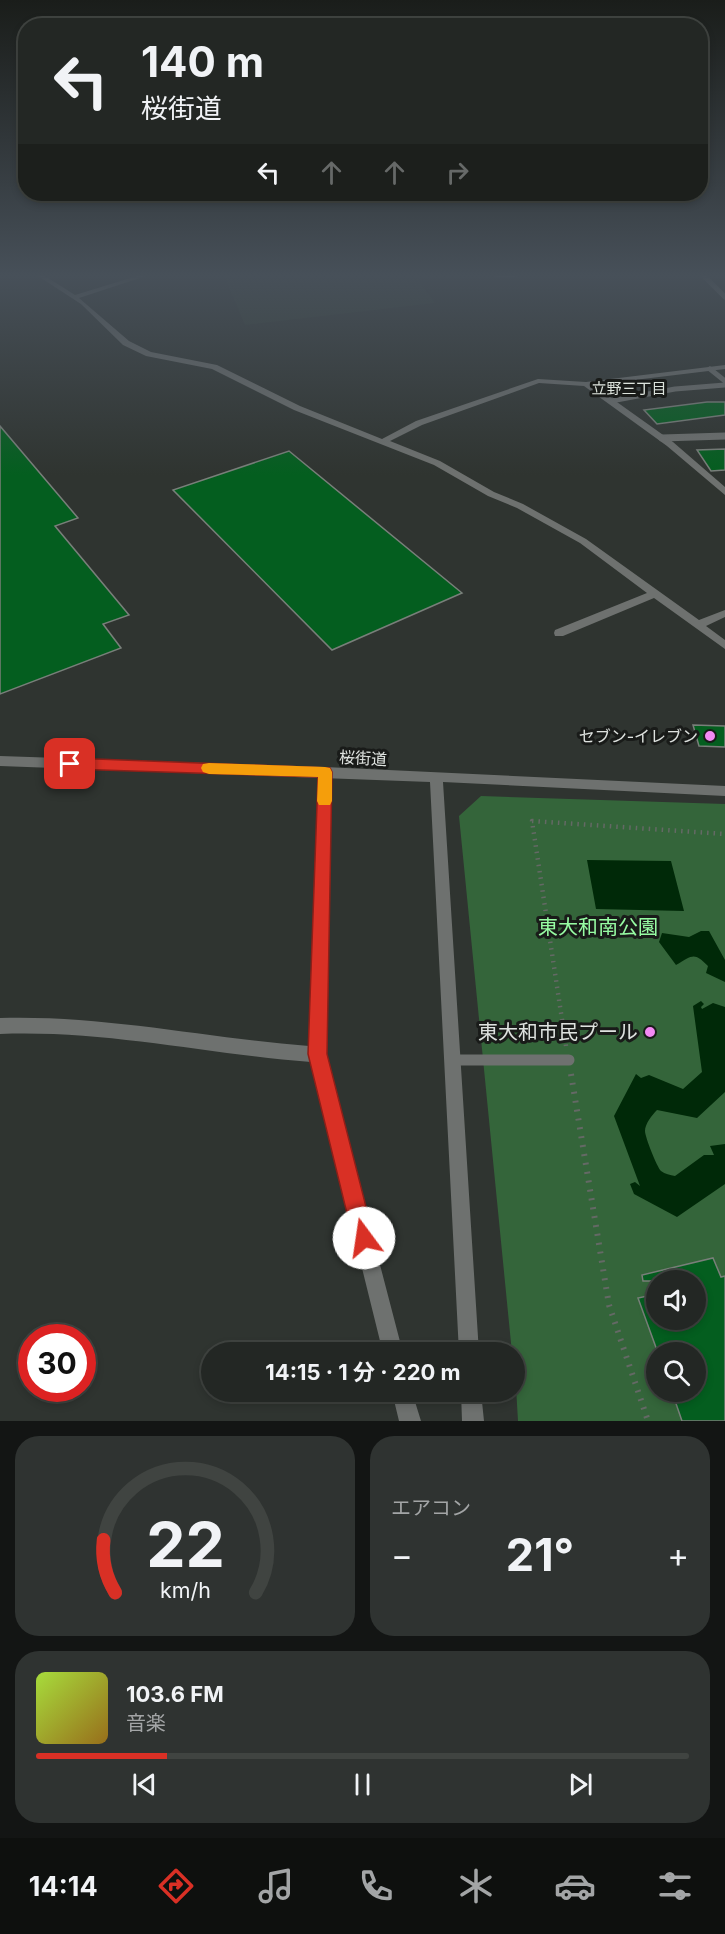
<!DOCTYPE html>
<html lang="ja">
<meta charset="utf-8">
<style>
:root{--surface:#232724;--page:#2f3331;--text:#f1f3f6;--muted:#a3a5a6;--line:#404441;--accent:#d93025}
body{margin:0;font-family:Inter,"Noto Sans JP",sans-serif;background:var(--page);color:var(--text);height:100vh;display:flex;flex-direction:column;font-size:22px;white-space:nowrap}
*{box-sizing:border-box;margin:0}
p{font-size:20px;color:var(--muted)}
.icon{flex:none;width:33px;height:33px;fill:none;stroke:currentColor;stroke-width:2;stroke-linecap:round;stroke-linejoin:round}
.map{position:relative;height:1421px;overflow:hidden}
.side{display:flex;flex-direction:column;gap:15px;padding:15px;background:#131514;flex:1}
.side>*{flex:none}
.hud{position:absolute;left:18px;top:18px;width:690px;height:183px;border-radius:24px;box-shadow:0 3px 9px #0003,0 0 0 2px var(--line);background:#232724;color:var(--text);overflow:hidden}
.tools{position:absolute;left:646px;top:1270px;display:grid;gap:12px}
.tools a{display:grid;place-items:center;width:60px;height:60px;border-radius:50%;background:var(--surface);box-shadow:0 3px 9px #0003,0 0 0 2px var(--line);font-size:30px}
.speed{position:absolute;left:18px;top:1324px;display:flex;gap:12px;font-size:30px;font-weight:700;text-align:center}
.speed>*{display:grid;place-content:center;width:78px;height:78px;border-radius:50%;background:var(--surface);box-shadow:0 3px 9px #0003,0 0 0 2px var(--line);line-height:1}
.speed .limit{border:9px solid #d22;background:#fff;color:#111}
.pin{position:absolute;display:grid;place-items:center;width:51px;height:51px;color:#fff;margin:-26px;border-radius:12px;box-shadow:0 3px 9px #0006}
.me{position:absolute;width:66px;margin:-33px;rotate:346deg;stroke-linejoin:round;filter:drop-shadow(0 0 4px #0008)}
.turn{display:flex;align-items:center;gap:21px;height:126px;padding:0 24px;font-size:27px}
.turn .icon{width:78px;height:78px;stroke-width:2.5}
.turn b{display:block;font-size:42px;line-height:51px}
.lanes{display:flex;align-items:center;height:57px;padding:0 24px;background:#0003;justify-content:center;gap:30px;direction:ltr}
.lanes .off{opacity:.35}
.big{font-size:45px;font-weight:700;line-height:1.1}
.side .tile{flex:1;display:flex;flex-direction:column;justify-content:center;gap:9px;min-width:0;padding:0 21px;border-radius:24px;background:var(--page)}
.side .dial{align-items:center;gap:0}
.dial svg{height:156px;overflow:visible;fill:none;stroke:var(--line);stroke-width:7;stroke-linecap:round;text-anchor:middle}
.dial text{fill:var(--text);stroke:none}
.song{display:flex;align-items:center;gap:18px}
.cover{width:72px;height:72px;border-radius:9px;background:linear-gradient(135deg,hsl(80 70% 55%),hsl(40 70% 35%))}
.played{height:6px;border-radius:3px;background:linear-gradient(90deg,var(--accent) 20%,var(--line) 20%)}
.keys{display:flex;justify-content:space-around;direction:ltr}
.heat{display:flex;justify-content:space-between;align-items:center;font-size:33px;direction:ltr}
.side .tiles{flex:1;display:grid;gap:15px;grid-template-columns:1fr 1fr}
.tile:last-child{grid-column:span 2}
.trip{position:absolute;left:201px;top:1342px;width:324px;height:60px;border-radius:30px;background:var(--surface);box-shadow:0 3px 9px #0003,0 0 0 2px var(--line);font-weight:700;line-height:60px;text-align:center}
.tabs{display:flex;height:96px;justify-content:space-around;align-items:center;background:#0e100e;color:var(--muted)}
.tabs .icon{width:42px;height:42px}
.tabs .active{color:var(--accent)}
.tabs b{font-size:27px;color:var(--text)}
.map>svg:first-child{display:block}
</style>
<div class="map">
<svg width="725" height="1421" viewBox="0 0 725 1421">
<rect width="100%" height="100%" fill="#2f3430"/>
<path fill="#333d34" d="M 224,276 L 473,276 L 418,279 L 435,303 L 245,325 Z"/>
<path fill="#34653a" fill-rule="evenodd" d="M 481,796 L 725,804 L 725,1421 L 518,1421 L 514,1353 L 512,1353 L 459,816 ZM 657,1281 L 696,1281 L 696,1320 L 657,1320 ZM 657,1353 L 696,1353 L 696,1392 L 657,1392 Z"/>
<path fill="#002908" d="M 587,860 L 671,861 L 684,911 L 596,909 Z
M 701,931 L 709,931 L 725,960 L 725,982 L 706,973 L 708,966 C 694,952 693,955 676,965 L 659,942 L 662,933 L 689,937 Z
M 701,1001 L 704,1004 L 701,1007 L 702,1009 L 713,1003 L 725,1007 L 725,1092 L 697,1118 L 657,1110 C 652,1115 645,1124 645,1131 C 645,1137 657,1167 661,1171 C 665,1174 670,1175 675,1176 L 704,1155 L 714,1155 L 710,1146 L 725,1144 L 725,1184 L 677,1217 L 634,1194 L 630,1184 L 635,1182 L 640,1186 L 614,1116 L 636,1074 L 641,1078 L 649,1075 L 683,1089 L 702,1072 L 693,1006 Z"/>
<path fill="#045e1f" stroke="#797f7a" stroke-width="1.5" d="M 707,402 L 725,402 L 725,415 L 657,424 L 644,410 Z
M 0,426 L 78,518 L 55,526 L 129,615 L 103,624 L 121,648 L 0,694 Z
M 725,449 L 725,470 L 711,471 L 697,450 Z
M 289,451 L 462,593 L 332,650 L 173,490 Z
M 693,725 L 725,726 L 725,747 L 699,746 Z
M 713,1258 L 721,1277 L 725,1276 L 725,1421 L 682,1421 L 672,1392 L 696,1392 L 696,1353 L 658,1353 L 638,1298 L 657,1294 L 657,1320 L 696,1320 L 696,1281 L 643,1281 L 642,1275 Z"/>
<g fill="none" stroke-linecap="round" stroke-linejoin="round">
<path stroke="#646965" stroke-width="4.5" stroke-dasharray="1.5 5" stroke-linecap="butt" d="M 566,1046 L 532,821 L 725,834"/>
<path stroke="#646965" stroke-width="6" stroke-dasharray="2 7" stroke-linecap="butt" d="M 571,1074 L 609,1305 L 648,1421"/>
<path stroke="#6e716f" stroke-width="5" d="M 704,276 L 725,297
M 710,369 L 725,381
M 611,401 L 675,389 L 725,385"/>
<path stroke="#6e716f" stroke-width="7" d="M 662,438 L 725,436"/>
<path stroke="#6e716f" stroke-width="11" d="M 451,1060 L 569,1060"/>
<path fill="#6e716f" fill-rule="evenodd" d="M 38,276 L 45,276 L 75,295 L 137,276 L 146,276 L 79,298 L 129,341 L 151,352 L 217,365 L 300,406 L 382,439 L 416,421 L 538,379 L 586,382 L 725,365 L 725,369 L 593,385 L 673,442 L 725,487 L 725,495 L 667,446 L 584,386 L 539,383 L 422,425 L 390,441 L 440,461 L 494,492 L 523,504 L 586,539 L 699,620 L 725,610 L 725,617 L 706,626 L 725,640 L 725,649 L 654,598 L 563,636 L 555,636 L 554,633 L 555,630 L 647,593 L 580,543 L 517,508 L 488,496 L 434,465 L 294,410 L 212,369 L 146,356 L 123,345 L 81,304 Z
M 325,767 L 330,769 L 331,772 L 325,1054 L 403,1353 L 383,1353 L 311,1062 C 205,1054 107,1030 0,1034 L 0,1018 C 106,1015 205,1038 309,1046 L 319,772 L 320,769 Z
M 392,1392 L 412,1392 L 421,1421 L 399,1421 Z"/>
<path fill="#6e716f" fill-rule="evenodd" d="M 494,276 L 517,276 C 512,279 499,279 494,276 Z
M 0,756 L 325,767 L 725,786 L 725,796 L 443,782 L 479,1353 L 459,1353 L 430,782 L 0,766 Z
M 461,1392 L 481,1392 L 484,1421 L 462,1421 Z"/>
</g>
<linearGradient id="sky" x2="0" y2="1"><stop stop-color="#1a1d1a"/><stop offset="0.58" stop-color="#475059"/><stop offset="1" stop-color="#475059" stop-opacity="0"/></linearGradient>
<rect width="725" height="475" fill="url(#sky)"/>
<path fill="#d93025" stroke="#8d1f18" stroke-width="1.5" d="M 70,758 L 330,768 L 332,772 L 327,1054 L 374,1238 L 371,1246 L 364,1249 L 356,1246 L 353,1238 L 308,1054 L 318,777 L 70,769 L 62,764 Z"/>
<path fill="#f59e0b" d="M 209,763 L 325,767 L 330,768 L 332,772 L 332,801 L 330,805 L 319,805 L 317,801 L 318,777 L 209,774 L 203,772 L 201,768 L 203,764 Z"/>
<g fill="#f28af3" stroke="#191b19" stroke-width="2">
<circle cx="710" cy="736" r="6"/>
<circle cx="650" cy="1032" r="6"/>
</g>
<g text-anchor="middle" stroke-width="6" stroke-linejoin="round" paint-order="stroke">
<g font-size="15" fill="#dce3dc" stroke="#191b19">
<text x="629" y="394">立野三丁目</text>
</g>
<g font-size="16" fill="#dee2df" stroke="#191b19" text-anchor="end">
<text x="698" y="742">セブン-イレブン</text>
</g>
<g font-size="16" fill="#dee2df" stroke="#191b19">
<text transform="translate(363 758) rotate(3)" y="6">桜街道</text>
</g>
<g font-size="20" fill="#97fca3" stroke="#191b19">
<text x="598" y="934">東大和南公園</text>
</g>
<g font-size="20" fill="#dee2df" stroke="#191b19" text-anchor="end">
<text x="638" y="1039">東大和市民プール</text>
</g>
</g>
</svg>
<div class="tools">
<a><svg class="icon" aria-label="sound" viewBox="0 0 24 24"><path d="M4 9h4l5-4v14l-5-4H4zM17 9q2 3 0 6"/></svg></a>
<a><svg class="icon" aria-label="search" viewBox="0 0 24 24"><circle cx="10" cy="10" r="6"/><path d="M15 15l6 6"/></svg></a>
</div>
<div class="speed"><div class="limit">30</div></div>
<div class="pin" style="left:70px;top:764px;background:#d93025"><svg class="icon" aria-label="arrive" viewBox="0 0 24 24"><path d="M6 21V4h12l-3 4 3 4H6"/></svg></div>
<svg class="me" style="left:364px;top:1238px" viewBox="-20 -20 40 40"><circle r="19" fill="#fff"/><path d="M0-13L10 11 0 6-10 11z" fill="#d93025"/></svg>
<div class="trip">14:15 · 1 分 · 220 m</div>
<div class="hud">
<div class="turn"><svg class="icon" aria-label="left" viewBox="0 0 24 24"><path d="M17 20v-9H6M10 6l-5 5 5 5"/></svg><div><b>140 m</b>桜街道</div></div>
<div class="lanes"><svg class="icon" aria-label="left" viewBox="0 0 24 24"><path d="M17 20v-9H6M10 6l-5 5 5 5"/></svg><svg class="icon off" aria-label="ahead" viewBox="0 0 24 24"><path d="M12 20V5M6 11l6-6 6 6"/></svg><svg class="icon off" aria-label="ahead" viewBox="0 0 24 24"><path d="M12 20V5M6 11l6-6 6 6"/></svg><svg class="icon off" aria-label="right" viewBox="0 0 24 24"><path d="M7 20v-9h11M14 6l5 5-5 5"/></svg></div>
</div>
</div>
<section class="side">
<div class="tiles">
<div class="tile dial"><svg viewBox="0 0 100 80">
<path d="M14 69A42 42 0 1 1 86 69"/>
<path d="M14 69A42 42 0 0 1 8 42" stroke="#d93025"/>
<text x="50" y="56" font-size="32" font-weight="700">22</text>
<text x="50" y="72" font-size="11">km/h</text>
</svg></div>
<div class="tile"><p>エアコン</p>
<div class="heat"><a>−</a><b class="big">21°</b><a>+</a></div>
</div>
<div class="tile">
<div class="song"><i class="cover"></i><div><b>103.6 FM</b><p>音楽</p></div></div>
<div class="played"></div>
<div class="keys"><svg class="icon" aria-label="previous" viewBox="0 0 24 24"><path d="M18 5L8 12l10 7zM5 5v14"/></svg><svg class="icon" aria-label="pause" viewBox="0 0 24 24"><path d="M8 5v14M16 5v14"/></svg><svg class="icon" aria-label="next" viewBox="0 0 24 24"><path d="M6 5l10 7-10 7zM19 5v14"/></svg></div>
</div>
</div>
</section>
<nav class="tabs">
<b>14:14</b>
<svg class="icon active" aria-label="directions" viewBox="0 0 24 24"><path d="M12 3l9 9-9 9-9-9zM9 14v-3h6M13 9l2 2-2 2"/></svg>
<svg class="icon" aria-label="music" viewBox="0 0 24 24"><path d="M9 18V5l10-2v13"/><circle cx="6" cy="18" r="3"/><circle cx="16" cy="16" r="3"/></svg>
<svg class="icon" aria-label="phone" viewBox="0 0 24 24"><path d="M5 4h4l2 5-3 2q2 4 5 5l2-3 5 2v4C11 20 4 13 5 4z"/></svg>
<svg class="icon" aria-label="climate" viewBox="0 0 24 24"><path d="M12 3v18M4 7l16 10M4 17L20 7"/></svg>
<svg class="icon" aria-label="car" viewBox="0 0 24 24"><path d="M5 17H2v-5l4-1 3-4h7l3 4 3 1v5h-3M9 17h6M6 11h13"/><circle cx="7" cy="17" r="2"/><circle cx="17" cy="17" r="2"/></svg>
<svg class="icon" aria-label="filters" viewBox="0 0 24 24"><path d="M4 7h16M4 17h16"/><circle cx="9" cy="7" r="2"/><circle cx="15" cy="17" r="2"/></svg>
</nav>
